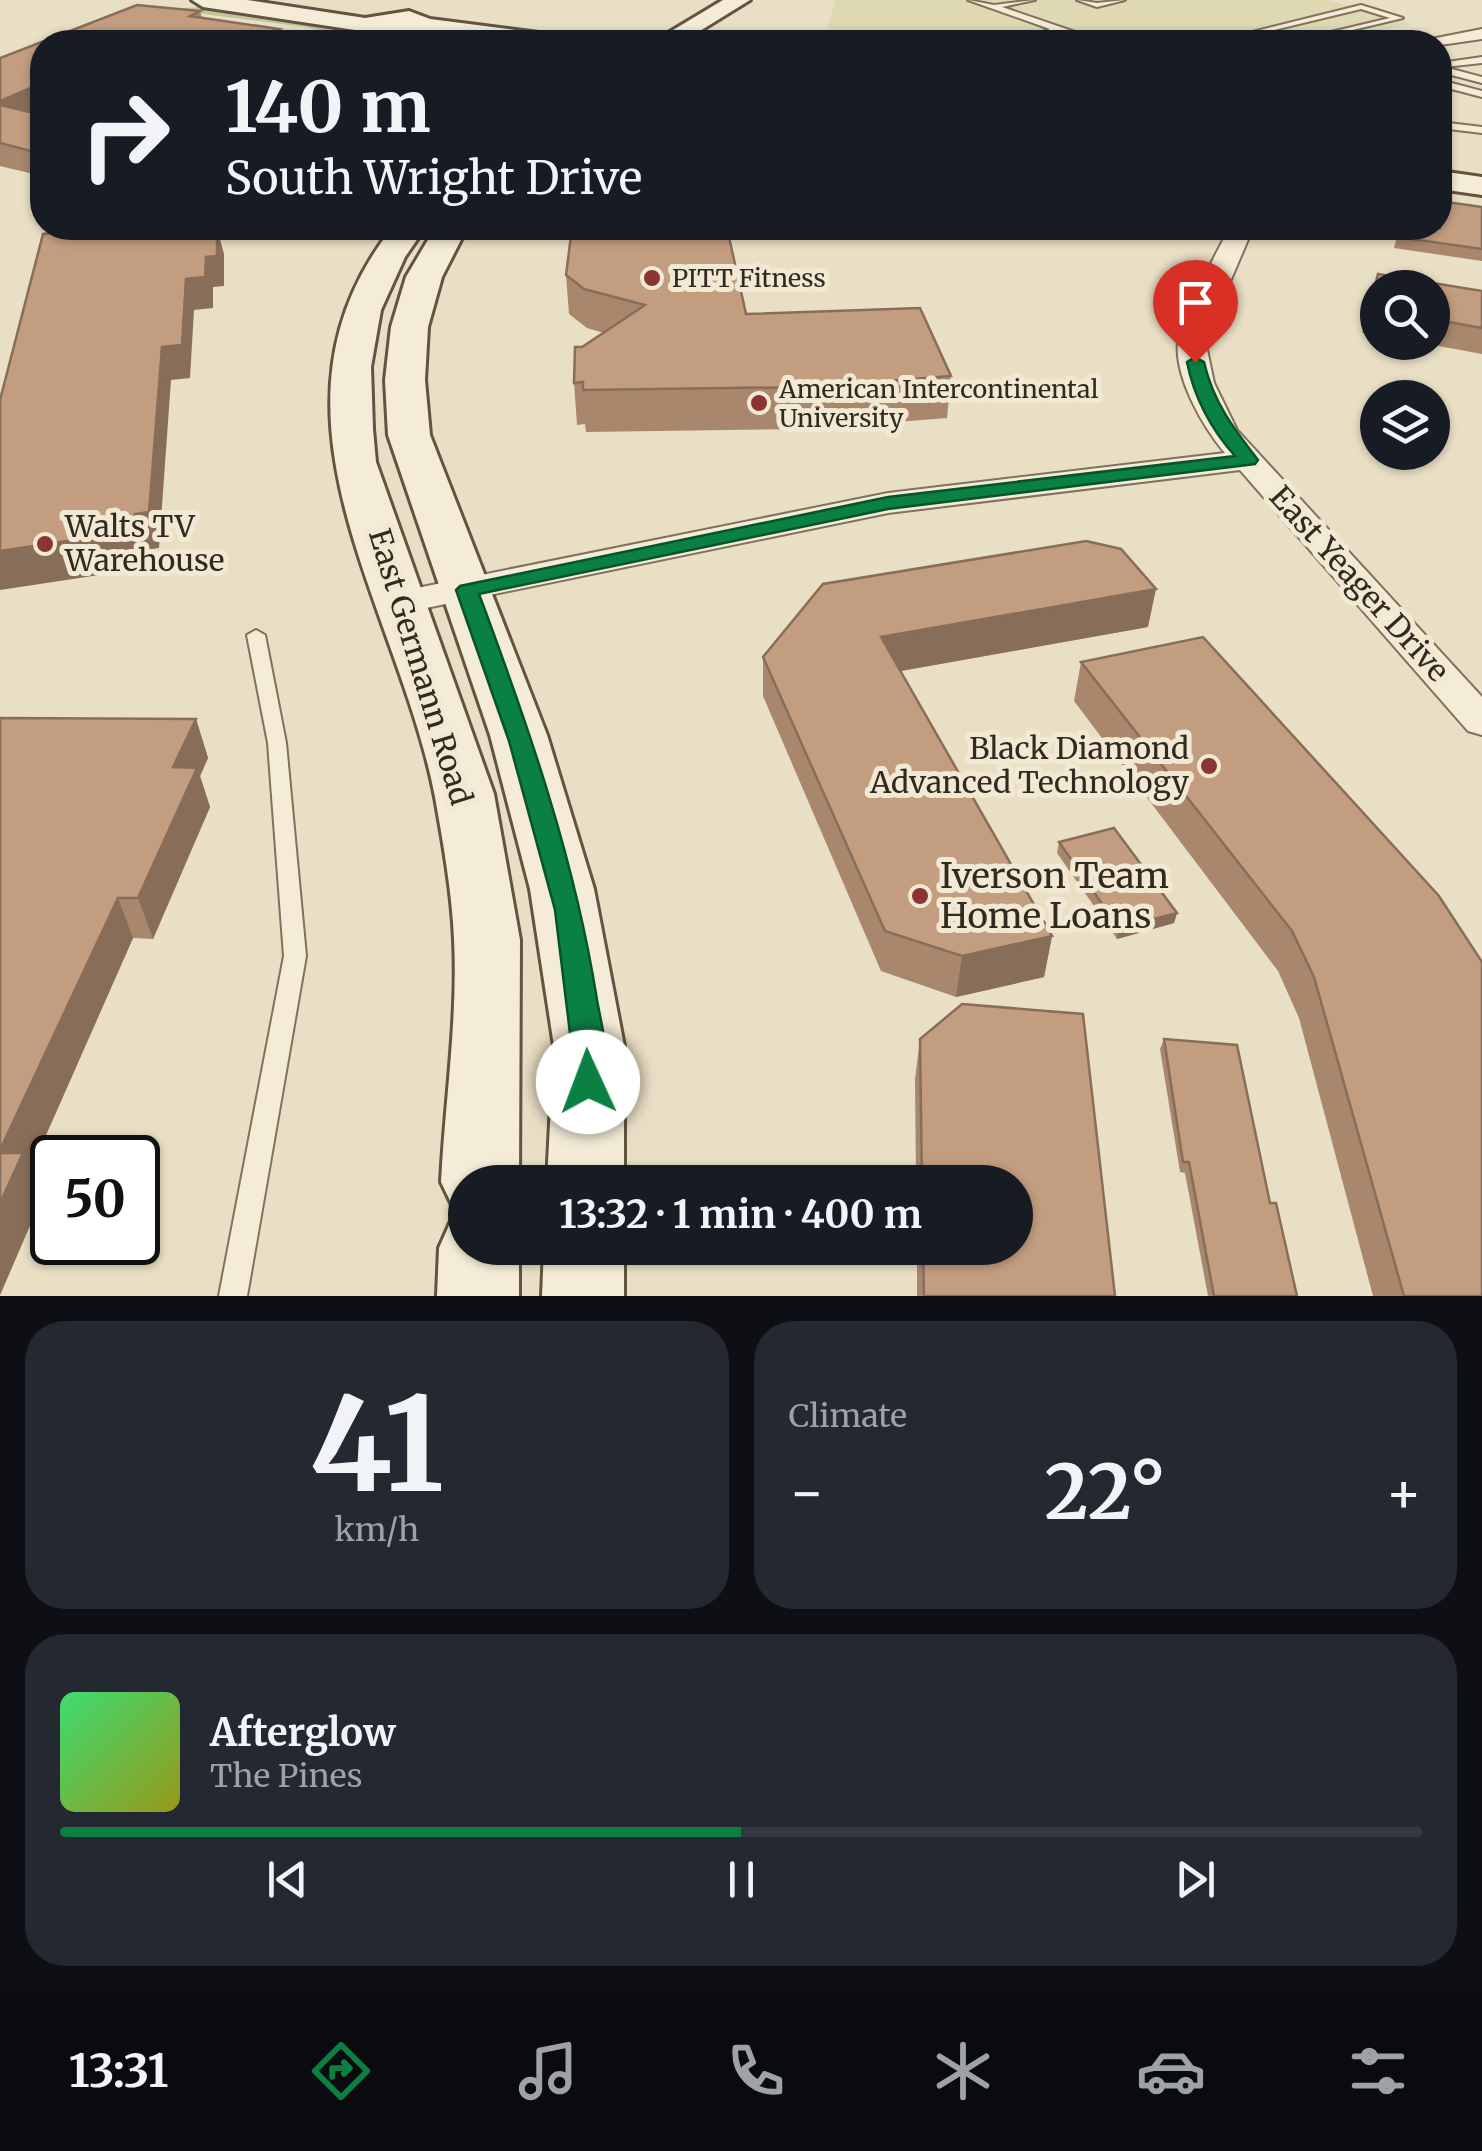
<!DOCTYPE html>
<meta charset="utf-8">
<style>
:root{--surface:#171b24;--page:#242831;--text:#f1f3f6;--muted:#9ea1a6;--line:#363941;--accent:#0b8043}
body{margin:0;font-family:Merriweather,serif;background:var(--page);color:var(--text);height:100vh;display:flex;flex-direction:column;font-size:38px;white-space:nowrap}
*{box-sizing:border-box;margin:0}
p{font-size:32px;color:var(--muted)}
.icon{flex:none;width:55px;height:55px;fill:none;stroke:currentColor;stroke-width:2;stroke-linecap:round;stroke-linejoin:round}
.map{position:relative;height:1296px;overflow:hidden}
.panel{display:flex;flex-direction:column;gap:25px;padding:25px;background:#0d0f14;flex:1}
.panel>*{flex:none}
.banner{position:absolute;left:30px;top:30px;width:1422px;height:210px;border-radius:40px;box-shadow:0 2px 8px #0004;background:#171b24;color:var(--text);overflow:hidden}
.fabs{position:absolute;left:1360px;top:270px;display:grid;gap:20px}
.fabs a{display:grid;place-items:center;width:90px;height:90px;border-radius:50%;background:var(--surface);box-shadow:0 2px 8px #0004;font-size:50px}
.speed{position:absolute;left:30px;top:1135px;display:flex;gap:20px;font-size:50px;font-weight:700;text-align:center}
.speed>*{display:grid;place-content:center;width:130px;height:130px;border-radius:50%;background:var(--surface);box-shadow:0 2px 8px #0004;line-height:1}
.speed .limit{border:5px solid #111;border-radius:15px;background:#fff;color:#111}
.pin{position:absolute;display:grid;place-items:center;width:85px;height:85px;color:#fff;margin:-102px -42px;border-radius:50% 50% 50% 0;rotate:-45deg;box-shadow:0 0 10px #0007}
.pin .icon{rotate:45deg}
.me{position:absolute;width:110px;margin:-55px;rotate:358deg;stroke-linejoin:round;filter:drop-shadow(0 0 8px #0008)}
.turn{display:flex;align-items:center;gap:35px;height:210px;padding:0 30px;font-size:45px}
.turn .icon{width:130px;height:130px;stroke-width:2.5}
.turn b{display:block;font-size:70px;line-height:85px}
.big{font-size:75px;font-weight:700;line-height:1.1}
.panel .card{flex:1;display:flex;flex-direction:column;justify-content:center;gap:15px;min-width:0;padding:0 35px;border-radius:40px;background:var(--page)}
.panel .dial{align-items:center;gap:0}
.dial b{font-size:130px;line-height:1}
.song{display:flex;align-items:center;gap:30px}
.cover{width:120px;height:120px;border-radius:15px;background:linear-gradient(135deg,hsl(140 70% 55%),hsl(60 70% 35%))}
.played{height:10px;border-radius:5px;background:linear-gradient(90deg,var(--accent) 50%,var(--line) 50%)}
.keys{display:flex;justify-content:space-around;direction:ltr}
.heat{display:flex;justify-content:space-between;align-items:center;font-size:55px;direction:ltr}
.panel .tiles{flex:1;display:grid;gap:25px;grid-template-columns:1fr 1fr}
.card:last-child{grid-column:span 2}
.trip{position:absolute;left:448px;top:1165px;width:585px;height:100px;border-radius:50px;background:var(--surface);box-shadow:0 2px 8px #0004;font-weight:700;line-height:100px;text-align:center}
.menu{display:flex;height:160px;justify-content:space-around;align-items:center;background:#090b0e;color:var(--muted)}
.menu .icon{width:70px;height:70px}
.menu .on{color:var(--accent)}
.menu b{font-size:45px;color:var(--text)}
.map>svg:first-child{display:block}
</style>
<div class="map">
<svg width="1482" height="1296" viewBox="0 0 1482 1296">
<rect width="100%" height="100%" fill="#e9dfc5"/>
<path fill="#ded8b3" d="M 835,0 L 1328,0 L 1412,24 L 1324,42 L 875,42 L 825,36 Z"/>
<path fill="#bfc69a" d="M 218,6 L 206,11 L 222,6 L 356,30 L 344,41 L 331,42 L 323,31 L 305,27 L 165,9 Z"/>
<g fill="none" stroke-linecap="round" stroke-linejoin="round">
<defs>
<path id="lane" d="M 968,0 L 994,5 L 1035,0 L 1002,7 L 1078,33 L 1124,42 L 1108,42 L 1058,31 L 1026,42 L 1016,42 L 1050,29 Z
M 1077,0 L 1097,3 L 1125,0 L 1097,7 Z
M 1361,5 L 1403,18 L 1302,42 L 1289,42 L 1390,18 L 1361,9 L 1224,42 L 1212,42 Z
M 1482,57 L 1482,63 L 1444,67 L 1482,77 L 1482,83 L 1440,72 L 1440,63 Z
M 1440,80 L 1482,91 L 1482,97 L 1440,86 Z
M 1440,122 L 1482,127 L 1482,133 L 1440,128 Z
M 256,630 L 265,635 L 286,743 L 306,956 L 247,1296 L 219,1296 L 284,956 L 268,743 L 247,635 Z"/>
<path id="street" d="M 1482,29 L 1482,39 L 1440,45 L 1416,42 Z
M 1229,228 L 1253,228 L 1205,340 L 1214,383 L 1237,430 L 1482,697 L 1482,735 L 1468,731 L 1240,470 L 888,513 L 402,613 L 389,610 L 384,602 L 389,594 L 402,591 L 888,493 L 1225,453 C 1203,427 1174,377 1178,341 C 1179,319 1218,252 1229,228 Z"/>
<path id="secondary" d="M 192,0 L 247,0 L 365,18 L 409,11 L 430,19 L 554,35 L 566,42 L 503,42 L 425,32 L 389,41 L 355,30 L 203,7 Z
M 723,0 L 750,0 L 682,42 L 653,42 Z
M 1440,171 L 1482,177 L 1482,195 L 1440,189 Z
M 392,228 L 425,228 L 405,257 L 381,310 L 371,367 L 373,429 L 376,462 L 494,794 L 520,940 L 519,1182 L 465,1182 L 465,1211 L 453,1207 L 441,1182 C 445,1102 458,1019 454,939 C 452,893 443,842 435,797 C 398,604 247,413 392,228 Z
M 435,228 L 467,228 L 442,277 L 428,327 L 425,380 L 430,435 L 547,735 L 594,889 L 624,1046 L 624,1182 L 547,1182 L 554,1046 L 530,889 L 490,735 L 388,435 L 385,380 L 391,327 L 406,277 Z
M 465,1216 L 465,1248 L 519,1248 L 519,1296 L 437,1296 L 439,1248 L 451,1221 Z
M 544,1248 L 624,1248 L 624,1296 L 542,1296 Z"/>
</defs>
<use href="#lane" stroke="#82715d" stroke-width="4"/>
<use href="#street" stroke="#82715d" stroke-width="4"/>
<use href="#secondary" stroke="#635340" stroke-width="6"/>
<use href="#lane" fill="#f5ecd7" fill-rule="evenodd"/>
<use href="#street" fill="#f5ecd7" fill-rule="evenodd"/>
<use href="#secondary" fill="#f5ecd7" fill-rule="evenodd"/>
</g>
<path fill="#a8876d" d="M 137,5 L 200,11 L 202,18 L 279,29 L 282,42 L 42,42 L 42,109 L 33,113 L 42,115 L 42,176 L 0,166 L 0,58 Z
M 1482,207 L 1482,261 L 1394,248 L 1399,228 Z
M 1378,274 L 1482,291 L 1482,354 L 1417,342 L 1432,342 L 1432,288 L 1378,288 L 1378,336 L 1362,333 Z
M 566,275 L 746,314 L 951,376 L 947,418 L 808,429 L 586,432 L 585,424 L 577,425 L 574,383 L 582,347 L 604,333 L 587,328 L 569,314 Z
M 1148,627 L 901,671 L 1052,936 L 1044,977 L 956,997 L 881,971 L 763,696 L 763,657 Z
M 1081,662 L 1482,962 L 1482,1296 L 1373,1296 L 1299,1018 L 1278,971 L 1074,701 Z
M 0,718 L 196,719 L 208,758 L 200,776 L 210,807 L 153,939 L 133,938 L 31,1169 L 44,1193 L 0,1295 Z
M 1059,842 L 1177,913 L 1174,923 L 1117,939 L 1057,853 Z
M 920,1039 L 1115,1296 L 917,1296 L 917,1248 L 1015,1248 L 1015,1182 L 916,1182 L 915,1079 Z
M 1164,1039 L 1270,1203 L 1297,1296 L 1208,1296 L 1185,1173 L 1180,1172 L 1160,1049 Z"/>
<path fill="#886e59" d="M 279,29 L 282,42 L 245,42 Z
M 42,83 L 42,109 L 1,127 L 0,101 Z
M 217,228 L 224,254 L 224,286 L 213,287 L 213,308 L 194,310 L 190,378 L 171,380 L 159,548 L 146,550 L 145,563 L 119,566 L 119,572 L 0,590 L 0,551 L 108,530 L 162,347 L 186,279 L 206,257 Z
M 1156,589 L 1148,627 L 878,675 L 881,637 Z
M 196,719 L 208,758 L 200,776 L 210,807 L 153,939 L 138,898 L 173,767 Z
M 118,898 L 133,938 L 31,1169 L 44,1193 L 0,1295 L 0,1150 Z
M 1177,913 L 1174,923 L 1117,939 L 1119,928 Z
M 1052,936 L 1044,977 L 956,997 L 962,956 Z"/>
<path fill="#c39d7f" stroke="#886e59" stroke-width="2.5" d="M 137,5 L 200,11 L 190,16 L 279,29 L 245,42 L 42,42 L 42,83 L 0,101 L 0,58 Z
M 0,105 L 42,115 L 42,154 L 0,143 Z
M 1440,201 L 1482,207 L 1482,249 L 1397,237 L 1400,228 L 1440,228 Z
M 113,228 L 217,228 L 217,256 L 206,257 L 205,277 L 186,279 L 182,345 L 162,347 L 149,512 L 135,514 L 134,526 L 108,530 L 107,535 L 0,551 L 0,400 L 43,234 Z
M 572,228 L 727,228 L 746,314 L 920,308 L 951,376 L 810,387 L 583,390 L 583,382 L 574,383 L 575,347 L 582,347 L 645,305 L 584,289 L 566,275 Z
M 1378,274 L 1482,291 L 1482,328 L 1432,319 L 1432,288 L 1378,288 L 1378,310 L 1369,308 Z
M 1086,541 L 1121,549 L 1156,589 L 881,637 L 1052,936 L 962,956 L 885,931 L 763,657 L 823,584 Z
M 1203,637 L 1439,896 L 1482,962 L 1482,1296 L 1404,1296 L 1314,977 L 1292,931 L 1081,662 Z
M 0,718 L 196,719 L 173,767 L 197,768 L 138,898 L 118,898 L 0,1150 Z
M 1114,828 L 1177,913 L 1119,928 L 1059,842 Z
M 962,1004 L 1083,1014 L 1115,1296 L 924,1296 L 923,1248 L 1015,1248 L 1015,1182 L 922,1182 L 920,1039 Z
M 1164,1039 L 1237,1045 L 1270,1203 L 1276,1203 L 1297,1296 L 1214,1296 L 1189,1162 L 1183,1162 Z
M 0,1153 L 23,1153 L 0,1203 Z"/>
<path fill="#0b8043" stroke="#07532c" stroke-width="2.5" d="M 1195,357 L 1204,362 C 1213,402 1234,429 1258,460 L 1255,464 L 888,509 L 479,594 C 529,728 575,860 597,1000 C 602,1028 613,1064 600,1091 L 588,1095 L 577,1091 L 555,910 L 509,741 L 456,590 L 460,586 L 888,497 L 1235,456 C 1211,429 1194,397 1187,362 Z"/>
<g fill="#8a3534" stroke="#f1e9d3" stroke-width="4">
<circle cx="652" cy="278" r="10"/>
<circle cx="759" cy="403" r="10"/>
<circle cx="45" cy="544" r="10"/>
<circle cx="1209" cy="766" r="10"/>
<circle cx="920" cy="896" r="10"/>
</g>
<g text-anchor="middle" stroke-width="10" stroke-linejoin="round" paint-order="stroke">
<g font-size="25" fill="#33291f" stroke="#f1e9d3" text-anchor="start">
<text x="672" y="287">PITT Fitness</text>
<text x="779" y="398">American Intercontinental<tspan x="779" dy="29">University</tspan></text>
</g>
<g font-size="30" fill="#33291f" stroke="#f1e9d3" text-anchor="start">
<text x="65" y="537">Walts TV<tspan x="65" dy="34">Warehouse</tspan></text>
<text x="1189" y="759" text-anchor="end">Black Diamond<tspan x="1189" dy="34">Advanced Technology</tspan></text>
</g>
<g font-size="30" fill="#33291f" stroke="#f1e9d3">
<text transform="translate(1359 584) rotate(48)" y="10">East Yeager Drive</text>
<text transform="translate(420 667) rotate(73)" y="10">East Germann Road</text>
</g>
<g font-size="35" fill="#33291f" stroke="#f1e9d3" text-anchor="start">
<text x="940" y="888">Iverson Team<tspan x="940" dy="40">Home Loans</tspan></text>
</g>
</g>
</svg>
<div class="fabs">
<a><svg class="icon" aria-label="search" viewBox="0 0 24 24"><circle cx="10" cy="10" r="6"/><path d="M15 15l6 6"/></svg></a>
<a><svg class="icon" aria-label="layers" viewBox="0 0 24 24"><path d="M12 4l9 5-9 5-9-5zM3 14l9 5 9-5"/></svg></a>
</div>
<div class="speed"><div class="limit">50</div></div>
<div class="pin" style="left:1195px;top:362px;background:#d93025"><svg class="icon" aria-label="arrive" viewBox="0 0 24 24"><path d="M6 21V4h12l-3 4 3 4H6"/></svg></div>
<svg class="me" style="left:588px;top:1082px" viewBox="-20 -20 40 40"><circle r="19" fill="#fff"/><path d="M0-13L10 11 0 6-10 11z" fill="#0b8043"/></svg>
<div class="trip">13:32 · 1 min · 400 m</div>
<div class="banner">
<div class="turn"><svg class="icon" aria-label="right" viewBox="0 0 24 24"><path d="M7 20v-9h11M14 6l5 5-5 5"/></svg><div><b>140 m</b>South Wright Drive</div></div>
</div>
</div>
<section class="panel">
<div class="tiles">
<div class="card dial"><b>41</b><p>km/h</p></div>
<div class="card"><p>Climate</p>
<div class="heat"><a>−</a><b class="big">22°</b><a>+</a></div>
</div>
<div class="card">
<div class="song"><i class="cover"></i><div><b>Afterglow</b><p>The Pines</p></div></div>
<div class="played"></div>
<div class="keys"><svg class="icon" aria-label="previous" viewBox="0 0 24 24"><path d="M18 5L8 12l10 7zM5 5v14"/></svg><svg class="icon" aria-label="pause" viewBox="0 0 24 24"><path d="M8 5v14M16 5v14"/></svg><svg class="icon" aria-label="next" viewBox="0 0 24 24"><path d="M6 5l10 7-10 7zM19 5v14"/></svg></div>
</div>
</div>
</section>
<nav class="menu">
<b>13:31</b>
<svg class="icon on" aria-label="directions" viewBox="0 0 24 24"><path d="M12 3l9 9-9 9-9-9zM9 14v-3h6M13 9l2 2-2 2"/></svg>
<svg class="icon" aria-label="music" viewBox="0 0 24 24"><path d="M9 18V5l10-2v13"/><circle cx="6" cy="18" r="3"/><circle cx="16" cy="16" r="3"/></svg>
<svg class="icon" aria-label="phone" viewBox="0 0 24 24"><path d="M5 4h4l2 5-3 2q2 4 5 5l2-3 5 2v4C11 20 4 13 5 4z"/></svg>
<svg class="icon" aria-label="climate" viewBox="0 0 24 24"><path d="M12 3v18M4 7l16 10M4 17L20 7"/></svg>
<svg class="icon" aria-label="car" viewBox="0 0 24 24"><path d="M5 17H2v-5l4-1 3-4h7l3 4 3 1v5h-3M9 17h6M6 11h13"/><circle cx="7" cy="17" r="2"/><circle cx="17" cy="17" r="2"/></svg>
<svg class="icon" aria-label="filters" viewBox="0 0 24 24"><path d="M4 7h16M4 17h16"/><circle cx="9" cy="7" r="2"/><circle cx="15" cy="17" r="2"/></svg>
</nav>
